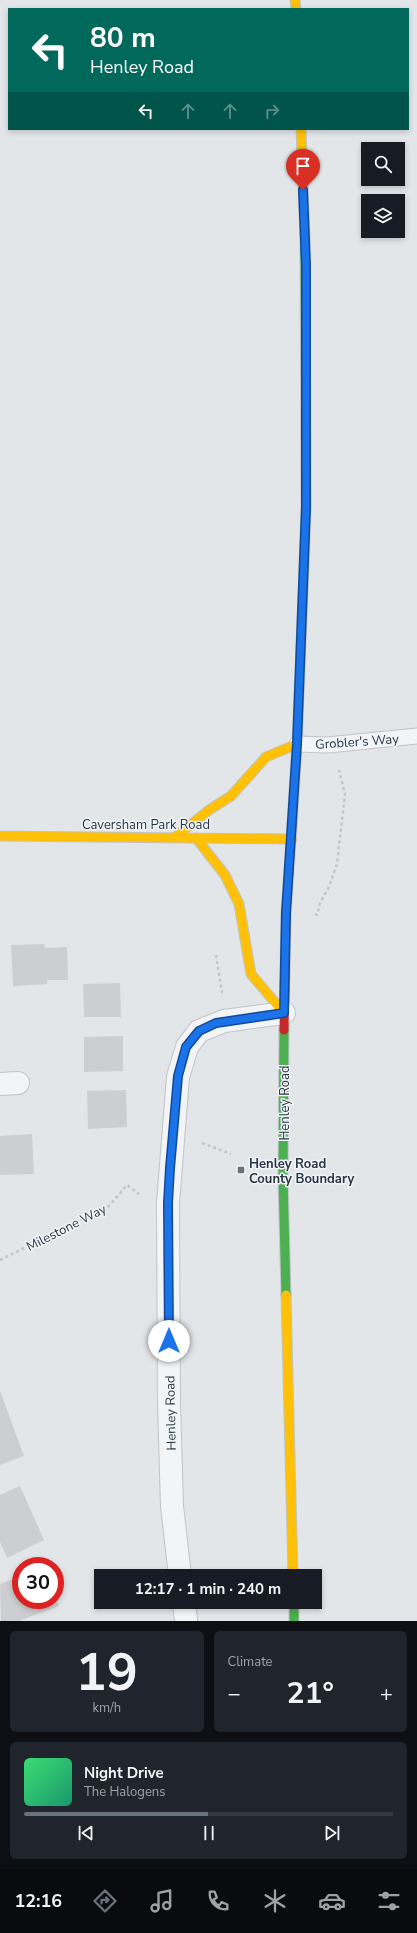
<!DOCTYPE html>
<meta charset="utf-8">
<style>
:root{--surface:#171b24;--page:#20242c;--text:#f1f3f6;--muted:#9ea1a6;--line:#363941;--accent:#69737e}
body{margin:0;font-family:"Nunito Sans",sans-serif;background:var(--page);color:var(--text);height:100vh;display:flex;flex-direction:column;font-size:15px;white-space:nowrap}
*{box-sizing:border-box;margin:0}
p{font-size:13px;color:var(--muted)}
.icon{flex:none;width:22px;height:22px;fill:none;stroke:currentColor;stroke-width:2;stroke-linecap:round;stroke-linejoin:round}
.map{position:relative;height:1621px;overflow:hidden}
.drawer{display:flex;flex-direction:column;gap:10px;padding:10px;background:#0d0f14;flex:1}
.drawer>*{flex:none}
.banner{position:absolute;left:8px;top:8px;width:401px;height:122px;border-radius:0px;box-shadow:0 2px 6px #0003;background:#00695c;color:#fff;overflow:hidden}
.controls{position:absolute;left:361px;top:142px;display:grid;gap:8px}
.controls a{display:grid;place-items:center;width:44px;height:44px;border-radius:0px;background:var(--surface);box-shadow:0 2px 6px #0003;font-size:20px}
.speed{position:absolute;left:12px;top:1557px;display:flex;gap:8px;font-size:20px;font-weight:700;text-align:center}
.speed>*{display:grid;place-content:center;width:52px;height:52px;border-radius:50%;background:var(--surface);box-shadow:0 2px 6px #0003;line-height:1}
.speed .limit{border:6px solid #d22;background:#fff;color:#111}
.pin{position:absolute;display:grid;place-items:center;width:34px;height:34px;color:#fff;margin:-41px -17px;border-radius:50% 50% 50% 0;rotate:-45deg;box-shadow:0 0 4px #0007}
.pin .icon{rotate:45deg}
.me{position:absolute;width:44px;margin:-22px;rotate:0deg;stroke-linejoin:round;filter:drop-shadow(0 0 3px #0008)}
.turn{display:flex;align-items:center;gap:14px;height:84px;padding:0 16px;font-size:18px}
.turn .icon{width:52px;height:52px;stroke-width:2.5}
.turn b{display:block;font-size:28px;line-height:34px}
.lanes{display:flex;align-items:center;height:38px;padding:0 16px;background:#0003;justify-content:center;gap:20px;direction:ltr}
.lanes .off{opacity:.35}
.big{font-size:30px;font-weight:700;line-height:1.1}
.drawer .card{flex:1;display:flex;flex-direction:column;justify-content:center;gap:6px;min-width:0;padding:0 14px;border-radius:6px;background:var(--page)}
.drawer .dial{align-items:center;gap:0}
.dial b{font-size:52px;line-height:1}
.song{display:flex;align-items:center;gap:12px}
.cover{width:48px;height:48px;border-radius:6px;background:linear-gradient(135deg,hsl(140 70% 55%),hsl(160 70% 35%))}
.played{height:4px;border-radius:2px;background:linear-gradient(90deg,var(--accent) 50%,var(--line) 50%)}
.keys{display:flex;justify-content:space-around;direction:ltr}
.heat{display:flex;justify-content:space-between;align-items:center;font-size:22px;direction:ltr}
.drawer .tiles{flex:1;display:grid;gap:10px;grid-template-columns:1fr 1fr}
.card:last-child{grid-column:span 2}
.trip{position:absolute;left:94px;top:1569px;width:228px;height:40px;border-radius:0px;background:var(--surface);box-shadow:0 2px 6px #0003;font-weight:700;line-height:40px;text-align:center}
.tabs{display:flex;height:64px;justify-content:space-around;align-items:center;background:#090b0e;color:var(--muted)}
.tabs .icon{width:28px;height:28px}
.tabs .on{color:var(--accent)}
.tabs b{font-size:18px;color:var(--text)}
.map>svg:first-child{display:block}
</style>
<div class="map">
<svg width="417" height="1621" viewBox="0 0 417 1621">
<rect width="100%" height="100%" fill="#e3e6e9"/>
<path fill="#ccced1" d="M 44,944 L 45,948 L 67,947 L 68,980 L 47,980 L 47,984 L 13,986 L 11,945 Z
M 120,983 L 121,1017 L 84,1017 L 83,984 Z
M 123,1036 L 123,1071 L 84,1072 L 84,1037 Z
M 126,1090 L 127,1127 L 88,1129 L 87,1091 Z
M 32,1134 L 34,1174 L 0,1175 L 0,1136 Z
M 0,1391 L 24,1456 L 0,1465 Z
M 20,1486 L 44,1540 L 7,1558 L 0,1542 L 0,1495 Z
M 21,1576 L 21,1600 L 55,1600 L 55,1595 L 59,1606 L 19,1621 L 1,1621 L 0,1584 Z"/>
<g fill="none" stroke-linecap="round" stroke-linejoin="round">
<defs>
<path id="lane" d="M 297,744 L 328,745 L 417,736"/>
<path id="street" d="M 0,1084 L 18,1083
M 180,1576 L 172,1506 L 169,1403 L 168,1203 L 178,1077 L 187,1047 L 199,1031 L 224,1021 L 284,1013
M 184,1602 L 186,1621"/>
<path id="fast" d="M 304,567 L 306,507 L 305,240
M 284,1030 L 283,1178 L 286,1295
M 294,1602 L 294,1621"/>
<path id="slow" d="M 295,0 L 296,9
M 301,129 L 305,240
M 292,824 L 297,744 L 304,567
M 0,836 L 292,839
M 174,838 L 209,810 L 231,796 L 266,757 L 297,744
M 196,838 L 225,875 L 239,904 L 251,974 L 284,1013
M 286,1295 L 293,1576"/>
<path id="jam" d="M 284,1030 L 286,913 L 292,824"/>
</defs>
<use href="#lane" stroke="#c1c4c7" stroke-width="17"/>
<use href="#street" stroke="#c1c4c7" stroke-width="24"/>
<use href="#fast" stroke="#c1c4c7" stroke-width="11"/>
<use href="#slow" stroke="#c1c4c7" stroke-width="11"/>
<use href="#jam" stroke="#c1c4c7" stroke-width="11"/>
<path stroke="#c1c5c9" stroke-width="2.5" stroke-dasharray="3 3" stroke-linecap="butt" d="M 315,914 L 317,915 L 320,903 L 329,887 L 337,864 L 345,794 L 339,770
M 216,955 L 222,993
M 202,1143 L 231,1154
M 0,1260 L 109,1206 L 127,1185 L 139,1194"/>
<use href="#lane" stroke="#f3f4f5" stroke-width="15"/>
<use href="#street" stroke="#f3f4f5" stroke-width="22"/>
<use href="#fast" stroke="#4caf50" stroke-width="9"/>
<use href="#slow" stroke="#ffc107" stroke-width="9"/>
<use href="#jam" stroke="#c62828" stroke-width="9"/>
</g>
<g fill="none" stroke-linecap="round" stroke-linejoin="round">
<defs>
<path id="route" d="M 169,1341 L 168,1203 L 170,1168 L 178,1076 L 186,1047 L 199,1031 L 216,1023 L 284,1013 L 286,913 L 297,744 L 306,507 L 306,266 L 303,190"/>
</defs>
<use href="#route" stroke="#114b97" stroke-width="10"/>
<use href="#route" stroke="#1a73e8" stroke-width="7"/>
</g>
<rect fill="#69737e" stroke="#f1f5f8" stroke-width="1.5" x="237" y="1166" width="8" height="8" rx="2"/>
<g text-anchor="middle" stroke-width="3" stroke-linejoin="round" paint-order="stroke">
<g font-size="13" fill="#283544" stroke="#f1f5f8">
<text transform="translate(357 741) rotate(-4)" y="5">Grobler's Way</text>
<text x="146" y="829">Caversham Park Road</text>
<text transform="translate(284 1103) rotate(-90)" y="5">Henley Road</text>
<text transform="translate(66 1227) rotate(-27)" y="5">Milestone Way</text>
<text transform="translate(170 1413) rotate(-91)" y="5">Henley Road</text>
</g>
<g font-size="13" font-weight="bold" fill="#283544" stroke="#f1f5f8" text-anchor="start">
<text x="249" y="1168">Henley Road<tspan x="249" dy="15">County Boundary</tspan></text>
</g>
</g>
</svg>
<div class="controls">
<a><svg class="icon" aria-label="search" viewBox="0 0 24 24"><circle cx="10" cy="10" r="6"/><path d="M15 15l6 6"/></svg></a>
<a><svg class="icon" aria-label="layers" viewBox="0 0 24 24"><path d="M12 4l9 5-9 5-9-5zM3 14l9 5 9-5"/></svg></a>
</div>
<div class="speed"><div class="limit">30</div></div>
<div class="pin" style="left:303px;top:190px;background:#d93025"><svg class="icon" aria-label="arrive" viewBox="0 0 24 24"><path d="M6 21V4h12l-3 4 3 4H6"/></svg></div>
<svg class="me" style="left:169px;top:1341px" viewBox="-20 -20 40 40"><circle r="19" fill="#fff"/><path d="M0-13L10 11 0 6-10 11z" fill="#1a73e8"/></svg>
<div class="trip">12:17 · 1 min · 240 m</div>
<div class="banner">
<div class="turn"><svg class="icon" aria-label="left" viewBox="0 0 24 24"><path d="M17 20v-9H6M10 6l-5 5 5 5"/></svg><div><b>80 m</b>Henley Road</div></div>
<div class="lanes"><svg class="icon" aria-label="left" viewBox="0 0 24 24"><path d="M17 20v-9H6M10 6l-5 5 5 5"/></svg><svg class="icon off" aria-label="ahead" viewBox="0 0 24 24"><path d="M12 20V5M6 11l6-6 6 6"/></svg><svg class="icon off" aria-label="ahead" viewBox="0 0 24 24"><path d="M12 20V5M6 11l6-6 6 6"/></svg><svg class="icon off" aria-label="right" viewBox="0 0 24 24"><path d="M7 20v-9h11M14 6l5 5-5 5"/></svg></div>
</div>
</div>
<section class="drawer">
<div class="tiles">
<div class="card dial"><b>19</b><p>km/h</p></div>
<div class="card"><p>Climate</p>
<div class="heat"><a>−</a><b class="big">21°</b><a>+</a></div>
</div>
<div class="card">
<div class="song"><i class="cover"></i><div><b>Night Drive</b><p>The Halogens</p></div></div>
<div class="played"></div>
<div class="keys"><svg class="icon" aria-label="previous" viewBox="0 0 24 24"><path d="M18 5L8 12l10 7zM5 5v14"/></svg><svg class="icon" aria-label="pause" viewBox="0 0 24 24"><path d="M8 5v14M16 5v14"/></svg><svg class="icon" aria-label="next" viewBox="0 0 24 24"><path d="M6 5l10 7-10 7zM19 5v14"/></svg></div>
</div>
</div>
</section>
<nav class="tabs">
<b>12:16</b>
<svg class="icon on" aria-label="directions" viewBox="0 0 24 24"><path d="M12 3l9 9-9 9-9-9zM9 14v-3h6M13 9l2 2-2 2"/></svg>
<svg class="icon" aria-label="music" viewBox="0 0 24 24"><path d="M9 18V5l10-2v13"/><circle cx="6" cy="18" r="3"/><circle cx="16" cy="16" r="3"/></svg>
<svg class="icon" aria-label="phone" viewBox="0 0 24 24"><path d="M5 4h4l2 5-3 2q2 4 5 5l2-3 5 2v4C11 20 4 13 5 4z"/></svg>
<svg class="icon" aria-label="climate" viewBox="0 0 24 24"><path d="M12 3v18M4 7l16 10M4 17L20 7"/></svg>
<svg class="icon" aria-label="car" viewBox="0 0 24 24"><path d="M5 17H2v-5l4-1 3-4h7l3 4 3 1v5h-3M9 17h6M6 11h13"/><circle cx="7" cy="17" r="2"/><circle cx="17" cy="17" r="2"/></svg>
<svg class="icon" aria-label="filters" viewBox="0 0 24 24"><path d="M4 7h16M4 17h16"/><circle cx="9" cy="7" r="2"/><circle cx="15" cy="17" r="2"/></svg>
</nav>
